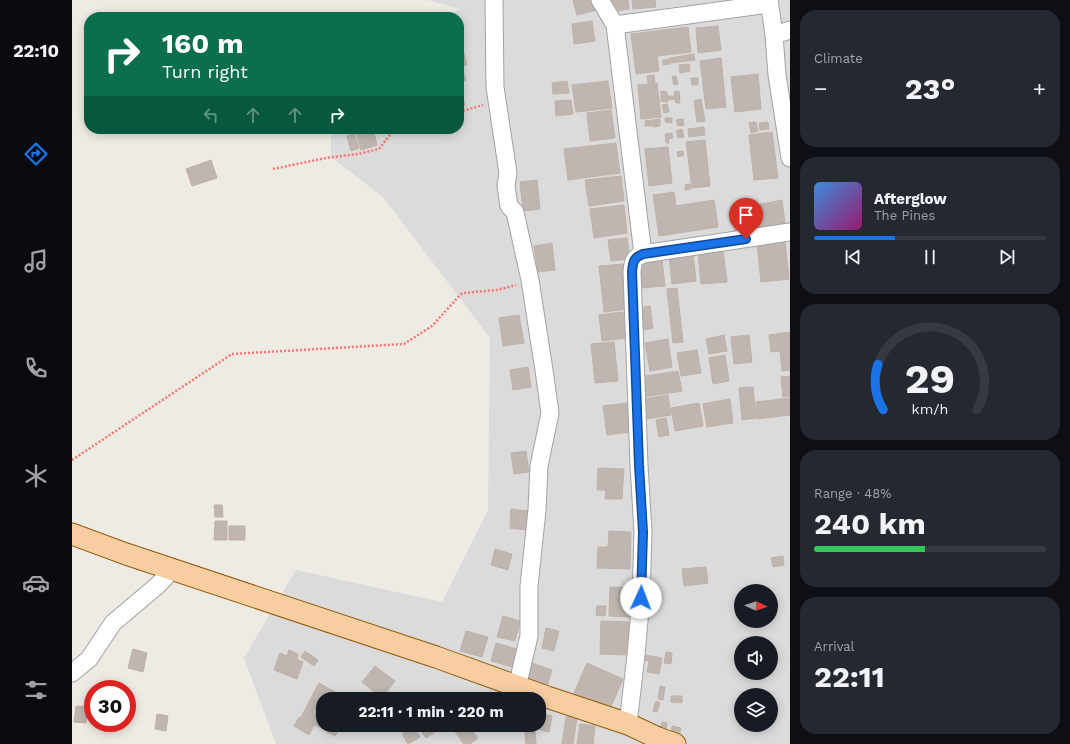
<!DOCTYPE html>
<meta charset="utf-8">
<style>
:root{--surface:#171b24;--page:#242831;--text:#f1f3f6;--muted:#9ea1a6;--line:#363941;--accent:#1a73e8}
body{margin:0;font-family:"Work Sans",sans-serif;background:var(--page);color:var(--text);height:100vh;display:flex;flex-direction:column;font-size:15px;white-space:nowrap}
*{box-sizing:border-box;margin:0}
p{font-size:13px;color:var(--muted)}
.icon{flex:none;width:22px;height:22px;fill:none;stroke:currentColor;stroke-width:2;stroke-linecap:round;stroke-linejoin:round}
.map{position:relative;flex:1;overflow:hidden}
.side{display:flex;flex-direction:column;gap:10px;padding:10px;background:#0d0f14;width:280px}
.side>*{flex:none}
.banner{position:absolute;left:12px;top:12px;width:380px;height:122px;border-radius:16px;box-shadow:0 2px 10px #0003;background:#0b6e4f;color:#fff;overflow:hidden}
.needle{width:26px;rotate:93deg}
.tools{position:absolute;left:662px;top:584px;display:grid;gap:8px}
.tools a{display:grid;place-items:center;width:44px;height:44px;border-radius:50%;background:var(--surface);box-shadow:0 2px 10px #0003;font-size:20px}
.speed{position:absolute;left:12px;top:680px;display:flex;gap:8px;font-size:20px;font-weight:700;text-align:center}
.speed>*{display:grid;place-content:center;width:52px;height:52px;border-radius:50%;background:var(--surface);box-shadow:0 2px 10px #0003;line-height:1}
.speed .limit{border:6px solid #d22;background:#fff;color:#111}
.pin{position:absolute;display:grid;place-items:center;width:34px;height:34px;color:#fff;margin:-41px -17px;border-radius:50% 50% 50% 0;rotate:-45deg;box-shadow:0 0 4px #0007}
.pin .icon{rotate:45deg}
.me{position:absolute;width:44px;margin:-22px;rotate:2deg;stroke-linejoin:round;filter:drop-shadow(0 0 3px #0008)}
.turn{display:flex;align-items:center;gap:14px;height:84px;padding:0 12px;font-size:18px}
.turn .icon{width:52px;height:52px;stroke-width:2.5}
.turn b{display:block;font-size:28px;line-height:34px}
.lanes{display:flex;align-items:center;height:38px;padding:0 12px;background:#0003;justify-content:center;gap:20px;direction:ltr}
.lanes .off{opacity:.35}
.big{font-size:30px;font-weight:700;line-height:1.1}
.side .tile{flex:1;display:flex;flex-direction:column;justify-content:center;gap:6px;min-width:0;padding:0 14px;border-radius:16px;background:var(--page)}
.side .dial{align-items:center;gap:0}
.dial svg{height:104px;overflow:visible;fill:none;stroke:var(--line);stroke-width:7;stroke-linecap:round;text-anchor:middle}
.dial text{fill:var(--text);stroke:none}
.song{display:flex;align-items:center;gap:12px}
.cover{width:48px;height:48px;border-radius:6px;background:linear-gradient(135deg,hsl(210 70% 55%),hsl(320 70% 35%))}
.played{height:4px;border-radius:2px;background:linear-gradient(90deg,var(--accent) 35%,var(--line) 35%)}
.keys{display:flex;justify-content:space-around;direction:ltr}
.heat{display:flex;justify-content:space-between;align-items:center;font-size:22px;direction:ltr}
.charge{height:6px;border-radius:3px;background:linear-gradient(90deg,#34c759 48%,var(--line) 0)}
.trip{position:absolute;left:244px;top:692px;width:230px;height:40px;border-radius:16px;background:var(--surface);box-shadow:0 2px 10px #0003;font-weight:700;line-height:40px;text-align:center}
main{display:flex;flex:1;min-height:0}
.tabs{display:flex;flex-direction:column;width:72px;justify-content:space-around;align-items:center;background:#090b0e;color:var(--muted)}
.tabs .icon{width:28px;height:28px}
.tabs .on{color:var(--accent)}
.tabs b{font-size:18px;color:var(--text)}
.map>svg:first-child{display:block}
</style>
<main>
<nav class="tabs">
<b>22:10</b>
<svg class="icon on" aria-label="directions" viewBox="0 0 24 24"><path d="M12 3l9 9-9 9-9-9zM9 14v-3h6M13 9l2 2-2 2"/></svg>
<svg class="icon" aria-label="music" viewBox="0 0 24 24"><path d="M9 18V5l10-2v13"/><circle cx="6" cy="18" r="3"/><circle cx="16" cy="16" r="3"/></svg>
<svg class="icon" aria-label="phone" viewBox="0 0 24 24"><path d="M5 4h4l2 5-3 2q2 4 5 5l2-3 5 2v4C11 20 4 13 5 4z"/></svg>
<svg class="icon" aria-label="climate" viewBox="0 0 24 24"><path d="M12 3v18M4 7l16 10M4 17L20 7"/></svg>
<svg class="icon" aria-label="car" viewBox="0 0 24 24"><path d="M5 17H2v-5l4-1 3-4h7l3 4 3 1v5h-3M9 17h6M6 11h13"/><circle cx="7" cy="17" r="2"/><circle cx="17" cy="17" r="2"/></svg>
<svg class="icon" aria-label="filters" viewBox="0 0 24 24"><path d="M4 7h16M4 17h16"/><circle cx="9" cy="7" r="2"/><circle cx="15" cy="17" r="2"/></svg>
</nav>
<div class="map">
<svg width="718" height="744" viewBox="0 0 718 744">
<rect width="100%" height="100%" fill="#eeeae4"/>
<path fill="#dcdbdb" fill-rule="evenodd" d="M 356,0 L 718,0 L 718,744 L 204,744 L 172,658 L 224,570 L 370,602 L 416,511 L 418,338 L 312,198 L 259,157 L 259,129 L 387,129 L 387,17 L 375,17 L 388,9 ZM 669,591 L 699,591 L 699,621 L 669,621 ZM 669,643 L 699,643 L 699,673 L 669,673 ZM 669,695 L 699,695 L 699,725 L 669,725 ZM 251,699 L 467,699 L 467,725 L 251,725 Z"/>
<path fill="#bfb6b1" stroke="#bfb1a7" d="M 501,0 L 522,0 L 525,10 L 505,15 Z
M 534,0 L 556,0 L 557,9 L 536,12 Z
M 560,0 L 583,0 L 584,7 L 561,9 Z
M 520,21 L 523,41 L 502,44 L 500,24 Z
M 646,26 L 649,50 L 626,53 L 624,28 Z
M 616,27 L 619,52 L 585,56 L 587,71 L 564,74 L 559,34 Z
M 387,47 L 390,47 L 395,65 L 387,67 Z
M 622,54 L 623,60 L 599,63 L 598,58 Z
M 649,58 L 654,107 L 634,109 L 628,61 Z
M 597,59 L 598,64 L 591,65 L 591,60 Z
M 617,64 L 618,71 L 608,73 L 607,65 Z
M 391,71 L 394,80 L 387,82 L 387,72 Z
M 686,74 L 689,109 L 663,112 L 659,77 Z
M 582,75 L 583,82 L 576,83 L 575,76 Z
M 604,76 L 606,84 L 602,85 L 600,77 Z
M 619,78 L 626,78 L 626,85 L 620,85 Z
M 495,81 L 497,93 L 481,94 L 480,83 Z
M 536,81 L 540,108 L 504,112 L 500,85 Z
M 585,83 L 589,117 L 569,119 L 566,85 Z
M 387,85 L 393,105 L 387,107 Z
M 589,91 L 595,92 L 595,96 L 597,96 L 596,102 L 589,101 Z
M 607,91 L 608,103 L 604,103 L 603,99 L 598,100 L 597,96 L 603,96 L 602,92 Z
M 629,99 L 633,121 L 625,122 L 622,101 Z
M 499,100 L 501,114 L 484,116 L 483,101 Z
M 595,104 L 597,112 L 592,113 L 590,105 Z
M 539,110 L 543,138 L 518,141 L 515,113 Z
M 593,118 L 600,118 L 600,123 L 593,122 Z
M 588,119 L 588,126 L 581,127 L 581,120 Z
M 611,119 L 612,125 L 606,126 L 604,120 Z
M 580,120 L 580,126 L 573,126 L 573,121 Z
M 684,122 L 686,131 L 679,133 L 677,123 Z
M 696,122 L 697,129 L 688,130 L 687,123 Z
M 632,127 L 633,135 L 617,137 L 616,129 Z
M 283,129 L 301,129 L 305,145 L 289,150 Z
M 610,129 L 612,137 L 606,138 L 604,131 Z
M 700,132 L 706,178 L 682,180 L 677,135 Z
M 600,133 L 601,138 L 596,139 L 597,143 L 594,143 L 593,134 Z
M 282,134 L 287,148 L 279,151 L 275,136 Z
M 633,140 L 638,186 L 620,188 L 614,142 Z
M 544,143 L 548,173 L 496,180 L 492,149 Z
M 596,147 L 600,183 L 577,186 L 573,149 Z
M 611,151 L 612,155 L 606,157 L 605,152 Z
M 139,160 L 145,178 L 120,186 L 114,169 Z
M 549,176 L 552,201 L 517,206 L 513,180 Z
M 465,180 L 468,209 L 451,211 L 448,182 Z
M 618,184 L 619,189 L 613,190 L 613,185 Z
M 602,192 L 604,206 L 642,200 L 646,227 L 587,236 L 581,195 Z
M 710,200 L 714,230 L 663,236 L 660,210 Z
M 552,205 L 555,233 L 522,238 L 518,209 Z
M 555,238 L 558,259 L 539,261 L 536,240 Z
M 713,241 L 717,279 L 689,282 L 685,244 Z
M 480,243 L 483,270 L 466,272 L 462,246 Z
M 651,250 L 655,282 L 629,284 L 626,253 Z
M 621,253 L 624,281 L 600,284 L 597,256 Z
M 590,259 L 593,286 L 569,288 L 567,262 Z
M 551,264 L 556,309 L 532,312 L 527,266 Z
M 605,288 L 611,342 L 601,343 L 595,289 Z
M 578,306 L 581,328 L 572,330 L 568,308 Z
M 551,312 L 553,338 L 530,341 L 527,315 Z
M 447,315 L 452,343 L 431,346 L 427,318 Z
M 718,332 L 718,370 L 710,371 L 708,351 L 699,352 L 697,335 Z
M 652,335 L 655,351 L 637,354 L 634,339 Z
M 677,335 L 680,362 L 662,364 L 659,337 Z
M 596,339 L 600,367 L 578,371 L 573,343 Z
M 542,342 L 546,381 L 523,383 L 519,344 Z
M 625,350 L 629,373 L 609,376 L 605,353 Z
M 653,355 L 657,381 L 641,384 L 637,358 Z
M 456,367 L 459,387 L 441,390 L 438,370 Z
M 606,371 L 610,391 L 571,397 L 567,377 Z
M 718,376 L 718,396 L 711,397 L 709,377 Z
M 681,387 L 684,418 L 670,420 L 667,388 Z
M 596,395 L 599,415 L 575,419 L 572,399 Z
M 718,398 L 718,415 L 685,419 L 684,402 Z
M 658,399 L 661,423 L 635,427 L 631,404 Z
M 555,403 L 558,432 L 535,435 L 531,406 Z
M 627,403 L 631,426 L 603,431 L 599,408 Z
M 594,418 L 597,435 L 587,437 L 584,420 Z
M 454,451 L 457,472 L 442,474 L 439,453 Z
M 526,468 L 552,469 L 550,499 L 533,499 L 534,490 L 525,490 Z
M 142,505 L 150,505 L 151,517 L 143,517 Z
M 439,509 L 456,511 L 454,530 L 438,528 Z
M 143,521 L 155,521 L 155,540 L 142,540 Z
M 157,526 L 173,526 L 173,540 L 157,540 Z
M 537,531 L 559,532 L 558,569 L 525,568 L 526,547 L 536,547 Z
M 423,549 L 440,554 L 436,570 L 419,565 Z
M 711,556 L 712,565 L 701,567 L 699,558 Z
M 634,567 L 636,583 L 612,586 L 610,569 Z
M 538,587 L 559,588 L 558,617 L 537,616 Z
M 525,606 L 534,606 L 533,616 L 524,615 Z
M 431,616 L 448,621 L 443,641 L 425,637 Z
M 529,621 L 558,622 L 557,655 L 528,654 Z
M 474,628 L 487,631 L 482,651 L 470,648 Z
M 394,631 L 416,637 L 410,657 L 388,651 Z
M 424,643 L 445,649 L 440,667 L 419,661 Z
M 61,649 L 75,653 L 71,672 L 56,668 Z
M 217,650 L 226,654 L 225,659 L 215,656 Z
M 233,651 L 246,660 L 242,666 L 229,657 Z
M 594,652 L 600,653 L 599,664 L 592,663 Z
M 208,653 L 231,662 L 225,679 L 202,670 Z
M 573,655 L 590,658 L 587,674 L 575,672 L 577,661 L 572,660 Z
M 460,663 L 480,670 L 475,686 L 455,680 Z
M 515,663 L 551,679 L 538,709 L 502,693 Z
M 303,666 L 323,681 L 310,698 L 290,682 Z
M 247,683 L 276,699 L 251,699 L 251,725 L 269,725 L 263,736 L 229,717 Z
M 588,686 L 593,687 L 591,700 L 586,699 Z
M 599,696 L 610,696 L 610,703 L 599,702 Z
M 584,701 L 588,703 L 585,712 L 581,711 Z
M 4,706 L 16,707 L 14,723 L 2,722 Z
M 467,713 L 480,716 L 477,732 L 453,726 L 467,725 Z
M 85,714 L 96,716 L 94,731 L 83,729 Z
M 227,717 L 242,725 L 237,735 L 222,726 Z
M 494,717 L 505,718 L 501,744 L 490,744 Z
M 590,722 L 595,723 L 594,730 L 588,728 Z
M 508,724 L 523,726 L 521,744 L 505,744 Z
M 345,725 L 367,725 L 369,728 L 354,738 Z
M 391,725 L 395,725 L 406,738 L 398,744 L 392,744 L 383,732 Z
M 410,725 L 428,725 L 427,729 Z
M 600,726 L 609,728 L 607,737 L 599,736 Z
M 341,727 L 348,737 L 336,744 L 330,734 Z
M 463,730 L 464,744 L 454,744 L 453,731 Z"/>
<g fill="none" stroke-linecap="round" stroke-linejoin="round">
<defs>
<path id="minor" d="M 422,0 L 423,87 L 436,173 L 434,186 L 437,206 L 443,212 L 458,280 L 472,370 L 478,413 L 467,466 L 465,510 L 457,586 L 457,636 L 445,687
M 528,0 L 543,25
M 697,0 L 702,35 L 705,75 L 718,158
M 697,4 L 543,25 L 571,254 L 718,232
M 702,35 L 718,30
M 0,673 L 17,659 L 41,623 L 86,585 L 100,570
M 556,724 L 564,655 L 569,598 L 571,532 L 567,465 L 560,272 C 561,262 561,258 571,254"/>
<path id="major" d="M 0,534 L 54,554 L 364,657 L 475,697 L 556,724 L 586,738 L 603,744"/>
</defs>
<use href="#minor" stroke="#a2a2a2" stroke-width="19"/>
<use href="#major" stroke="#905c08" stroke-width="23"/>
<path stroke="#f27871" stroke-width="2.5" stroke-dasharray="2 2" stroke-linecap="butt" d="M 387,112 L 411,105
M 201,169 L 254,158 L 286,154 L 307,149 L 321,131 L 329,129
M 0,460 L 160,354 L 332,344 L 360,326 L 390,293 L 425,290 L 444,285"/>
<use href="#minor" stroke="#fff" stroke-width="17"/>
<use href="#major" stroke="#f7cda1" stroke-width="21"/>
</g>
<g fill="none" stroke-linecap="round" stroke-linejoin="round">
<defs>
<path id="route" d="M 569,598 L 571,532 L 567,465 L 560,272 C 561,262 561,258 571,254 L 674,239"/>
</defs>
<use href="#route" stroke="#114b97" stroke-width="10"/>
<use href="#route" stroke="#1a73e8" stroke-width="7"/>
</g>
</svg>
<div class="tools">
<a><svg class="needle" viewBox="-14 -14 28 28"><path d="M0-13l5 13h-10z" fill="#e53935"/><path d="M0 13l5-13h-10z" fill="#9ea1a6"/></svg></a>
<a><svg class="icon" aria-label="sound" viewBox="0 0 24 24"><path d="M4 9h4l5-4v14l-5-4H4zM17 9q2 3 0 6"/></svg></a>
<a><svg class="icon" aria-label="layers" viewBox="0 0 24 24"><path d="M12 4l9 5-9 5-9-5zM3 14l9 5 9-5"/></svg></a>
</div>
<div class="speed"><div class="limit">30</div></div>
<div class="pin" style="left:674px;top:239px;background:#d93025"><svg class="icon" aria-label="arrive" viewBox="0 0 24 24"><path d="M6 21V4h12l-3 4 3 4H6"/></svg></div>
<svg class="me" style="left:569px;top:598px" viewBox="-20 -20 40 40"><circle r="19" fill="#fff"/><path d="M0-13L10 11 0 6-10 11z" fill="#1a73e8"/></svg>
<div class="trip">22:11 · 1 min · 220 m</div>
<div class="banner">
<div class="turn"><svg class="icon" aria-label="right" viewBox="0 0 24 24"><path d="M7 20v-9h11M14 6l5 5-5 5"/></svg><div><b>160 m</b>Turn right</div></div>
<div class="lanes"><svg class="icon off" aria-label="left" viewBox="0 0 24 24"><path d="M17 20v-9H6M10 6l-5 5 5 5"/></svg><svg class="icon off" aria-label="ahead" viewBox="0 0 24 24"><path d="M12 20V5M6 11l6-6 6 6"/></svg><svg class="icon off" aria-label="ahead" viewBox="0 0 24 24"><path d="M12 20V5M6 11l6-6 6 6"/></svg><svg class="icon" aria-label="right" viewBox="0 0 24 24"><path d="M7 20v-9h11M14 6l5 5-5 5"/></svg></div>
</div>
</div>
<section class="side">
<div class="tile"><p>Climate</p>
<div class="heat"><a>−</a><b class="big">23°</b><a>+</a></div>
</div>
<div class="tile">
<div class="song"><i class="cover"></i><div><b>Afterglow</b><p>The Pines</p></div></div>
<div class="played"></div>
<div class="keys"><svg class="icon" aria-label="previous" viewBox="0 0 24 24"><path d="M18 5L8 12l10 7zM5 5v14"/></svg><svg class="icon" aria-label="pause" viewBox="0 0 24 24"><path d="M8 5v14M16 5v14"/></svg><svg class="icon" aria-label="next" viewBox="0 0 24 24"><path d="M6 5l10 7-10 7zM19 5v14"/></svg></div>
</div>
<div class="tile dial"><svg viewBox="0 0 100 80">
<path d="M14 69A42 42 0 1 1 86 69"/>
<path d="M14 69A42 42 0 0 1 10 34" stroke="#1a73e8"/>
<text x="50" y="56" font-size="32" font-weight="700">29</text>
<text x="50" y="72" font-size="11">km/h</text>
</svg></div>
<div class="tile"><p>Range · 48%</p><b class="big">240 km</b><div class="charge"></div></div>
<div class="tile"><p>Arrival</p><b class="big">22:11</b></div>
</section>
</main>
